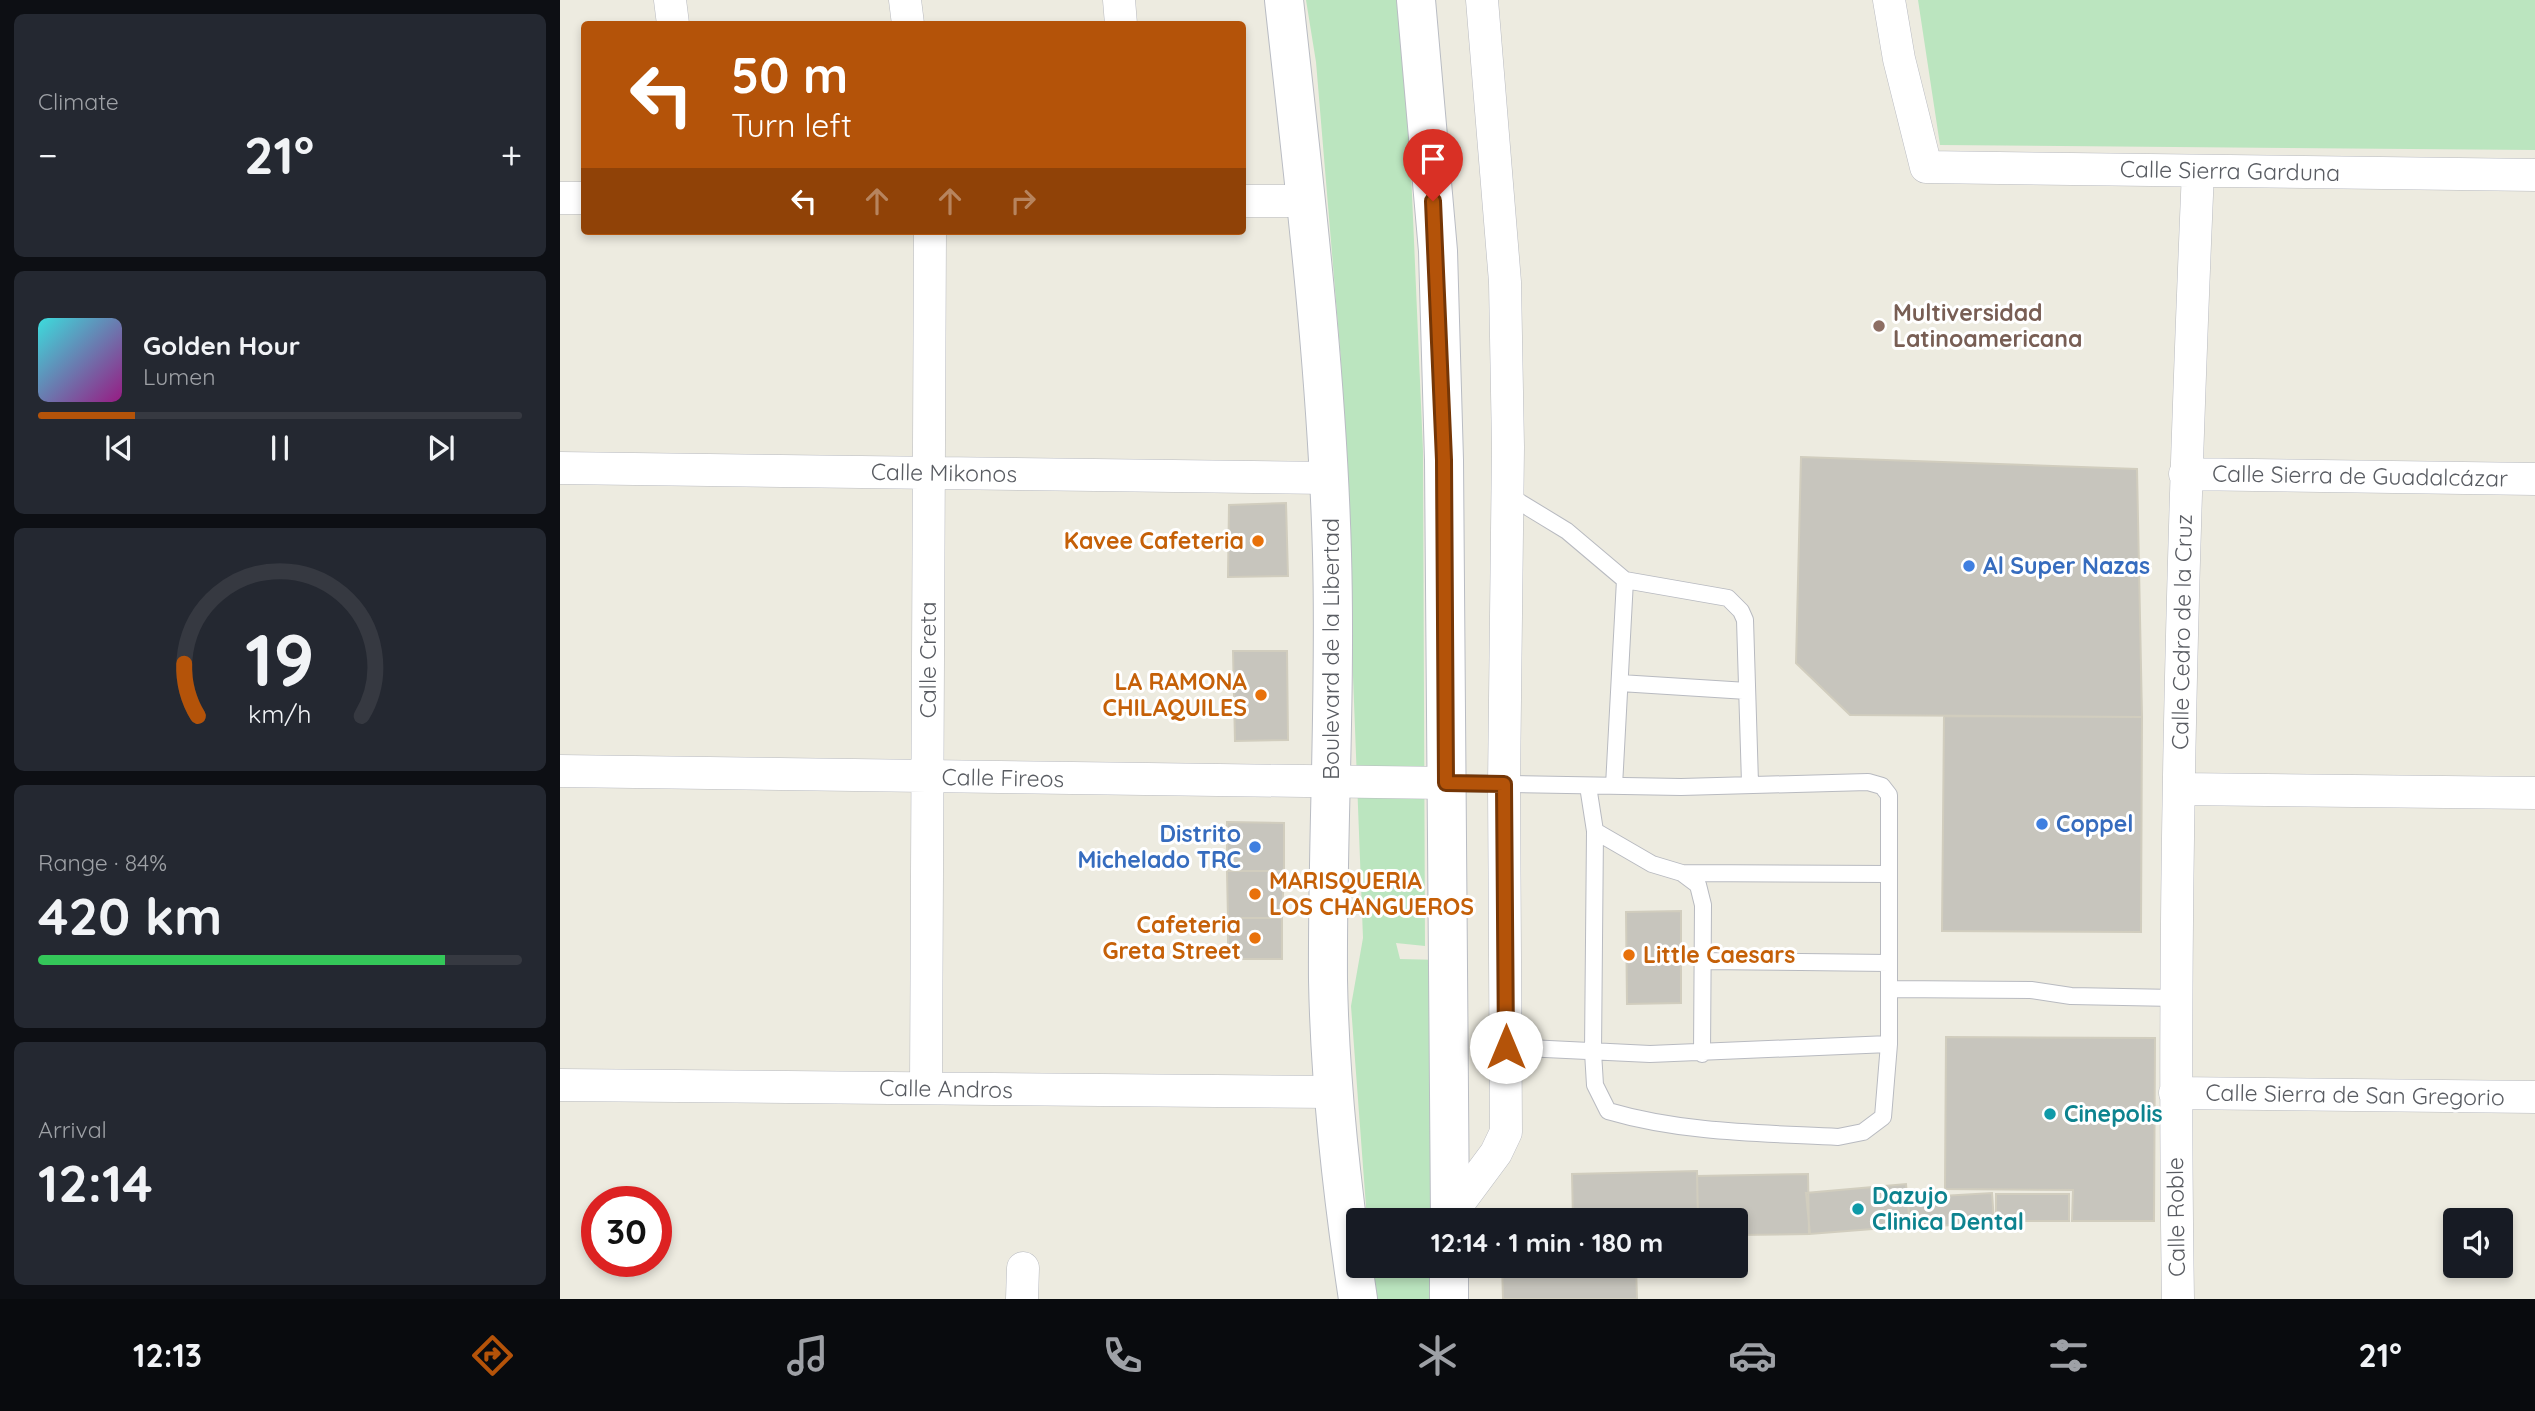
<!DOCTYPE html>
<meta charset="utf-8">
<style>
:root{--surface:#171b24;--page:#242831;--text:#f1f3f6;--muted:#9ea1a6;--line:#363941;--accent:#b45309}
body{margin:0;font-family:Quicksand,sans-serif;background:var(--page);color:var(--text);height:100vh;display:flex;flex-direction:column;font-size:26px;white-space:nowrap}
*{box-sizing:border-box;margin:0}
p{font-size:23px;color:var(--muted)}
.icon{flex:none;width:38px;height:38px;fill:none;stroke:currentColor;stroke-width:2;stroke-linecap:round;stroke-linejoin:round}
.map{position:relative;flex:1;overflow:hidden}
.drawer{display:flex;flex-direction:column;gap:14px;padding:14px;background:#0d0f14;width:560px}
.drawer>*{flex:none}
.top-card{position:absolute;left:21px;top:21px;width:665px;height:214px;border-radius:7px;box-shadow:0 4px 10px #0003;background:#b45309;color:#fff;overflow:hidden}
.tools{position:absolute;left:1883px;top:1208px;display:grid;gap:14px}
.tools a{display:grid;place-items:center;width:70px;height:70px;border-radius:7px;background:var(--surface);box-shadow:0 4px 10px #0003;font-size:35px}
.speed{position:absolute;left:21px;top:1186px;display:flex;gap:14px;font-size:35px;font-weight:700;text-align:center}
.speed>*{display:grid;place-content:center;width:91px;height:91px;border-radius:50%;background:var(--surface);box-shadow:0 4px 10px #0003;line-height:1}
.speed .limit{border:10px solid #d22;background:#fff;color:#111}
.pin{position:absolute;display:grid;place-items:center;width:60px;height:60px;color:#fff;margin:-72px -30px;border-radius:50% 50% 50% 0;rotate:-45deg;box-shadow:0 0 7px #0007}
.pin .icon{rotate:45deg}
.me{position:absolute;width:77px;margin:-38px;rotate:0deg;stroke-linejoin:round;filter:drop-shadow(0 0 5px #0008)}
.turn{display:flex;align-items:center;gap:24px;height:147px;padding:0 35px;font-size:32px}
.turn .icon{width:91px;height:91px;stroke-width:2.5}
.turn b{display:block;font-size:49px;line-height:60px}
.lanes{display:flex;align-items:center;height:66px;padding:0 35px;background:#0003;justify-content:center;gap:35px;direction:ltr}
.lanes .off{opacity:.35}
.big{font-size:52px;font-weight:700;line-height:1.1}
.drawer .tile{flex:1;display:flex;flex-direction:column;justify-content:center;gap:10px;min-width:0;padding:0 24px;border-radius:10px;background:var(--page)}
.drawer .dial{align-items:center;gap:0}
.dial svg{height:182px;overflow:visible;fill:none;stroke:var(--line);stroke-width:7;stroke-linecap:round;text-anchor:middle}
.dial text{fill:var(--text);stroke:none}
.song{display:flex;align-items:center;gap:21px}
.cover{width:84px;height:84px;border-radius:10px;background:linear-gradient(135deg,hsl(180 70% 55%),hsl(310 70% 35%))}
.played{height:7px;border-radius:4px;background:linear-gradient(90deg,var(--accent) 20%,var(--line) 20%)}
.keys{display:flex;justify-content:space-around;direction:ltr}
.heat{display:flex;justify-content:space-between;align-items:center;font-size:38px;direction:ltr}
.charge{height:10px;border-radius:5px;background:linear-gradient(90deg,#34c759 84%,var(--line) 0)}
.trip{position:absolute;left:786px;top:1208px;width:402px;height:70px;border-radius:7px;background:var(--surface);box-shadow:0 4px 10px #0003;font-weight:700;line-height:70px;text-align:center}
.tabs{display:flex;height:112px;justify-content:space-around;align-items:center;background:#090b0e;color:var(--muted)}
.tabs .icon{width:49px;height:49px}
.tabs .on{color:var(--accent)}
.tabs b{font-size:32px;color:var(--text)}
main{display:flex;flex:1;min-height:0}
.map>svg:first-child{display:block}
</style>
<main>
<section class="drawer">
<div class="tile"><p>Climate</p>
<div class="heat"><a>−</a><b class="big">21°</b><a>+</a></div>
</div>
<div class="tile">
<div class="song"><i class="cover"></i><div><b>Golden Hour</b><p>Lumen</p></div></div>
<div class="played"></div>
<div class="keys"><svg class="icon" aria-label="previous" viewBox="0 0 24 24"><path d="M18 5L8 12l10 7zM5 5v14"/></svg><svg class="icon" aria-label="pause" viewBox="0 0 24 24"><path d="M8 5v14M16 5v14"/></svg><svg class="icon" aria-label="next" viewBox="0 0 24 24"><path d="M6 5l10 7-10 7zM19 5v14"/></svg></div>
</div>
<div class="tile dial"><svg viewBox="0 0 100 80">
<path d="M14 69A42 42 0 1 1 86 69"/>
<path d="M14 69A42 42 0 0 1 8 46" stroke="#b45309"/>
<text x="50" y="56" font-size="32" font-weight="700">19</text>
<text x="50" y="72" font-size="11">km/h</text>
</svg></div>
<div class="tile"><p>Range · 84%</p><b class="big">420 km</b><div class="charge"></div></div>
<div class="tile"><p>Arrival</p><b class="big">12:14</b></div>
</section>
<div class="map">
<svg width="1975" height="1299" viewBox="0 0 1975 1299">
<rect width="100%" height="100%" fill="#edebe0"/>
<path fill="#bbe5bf" d="M 746,0 L 837,0 L 848,101 L 863,451 L 865,946 L 836,943 L 840,959 L 881,960 L 878,1220 L 807,1220 L 791,1006 L 803,938 L 781,361 L 756,62 Z
M 1358,0 L 1975,0 L 1975,150 L 1380,145 Z
M 812,1265 L 877,1265 L 877,1299 L 815,1299 Z"/>
<path fill="#c7c5bd" stroke="#d1cdbe" stroke-width="2" d="M 1241,457 L 1577,469 L 1582,717 L 1290,715 L 1236,663 Z
M 726,503 L 728,576 L 668,577 L 669,505 Z
M 673,651 L 727,651 L 728,740 L 675,741 Z
M 1384,716 L 1582,717 L 1581,932 L 1382,931 Z
M 667,822 L 724,823 L 724,871 L 667,871 Z
M 667,871 L 724,871 L 722,918 L 668,918 Z
M 1121,911 L 1121,1003 L 1067,1004 L 1066,912 Z
M 668,918 L 722,918 L 722,959 L 668,959 Z
M 1386,1037 L 1595,1038 L 1594,1221 L 1512,1221 L 1513,1190 L 1385,1189 Z
M 1137,1171 L 1138,1220 L 1013,1220 L 1012,1174 Z
M 1248,1174 L 1249,1234 L 1176,1235 L 1176,1220 L 1138,1220 L 1137,1176 Z
M 1346,1184 L 1350,1226 L 1250,1234 L 1246,1193 Z
M 1432,1193 L 1434,1222 L 1350,1228 L 1348,1198 Z
M 1436,1194 L 1509,1194 L 1509,1221 L 1436,1221 Z
M 942,1265 L 1076,1265 L 1077,1299 L 943,1299 Z"/>
<g fill="none" stroke-linecap="round" stroke-linejoin="round">
<defs>
<path id="lane" d="M 948,495 L 1007,531 L 1065,580
M 1060,683 L 1187,691
M 886,783 L 1121,787 L 1308,782 L 1322,786 L 1329,795 L 1329,1044 L 1323,1117 L 1303,1132 L 1278,1137 C 1201,1133 1123,1133 1048,1111 L 1035,1085 L 1033,1052 L 1035,831
M 1028,786 L 1035,831 L 1092,864 L 1122,873 L 1138,885 L 1143,905 L 1142,1054
M 1054,786 L 1065,580 L 1168,598 L 1181,611 L 1185,620 L 1190,783
M 1122,873 L 1329,874
M 1143,961 L 1329,963
M 1329,989 L 1471,990 L 1511,996 L 1615,998
M 946,1047 L 1090,1054 L 1329,1044"/>
<path id="street" d="M 110,0 L 113,24
M 345,0 L 348,24
M 559,0 L 561,24
M 1329,0 L 1339,59 L 1366,167 L 1975,175
M 0,198 L 24,198
M 682,201 L 746,201
M 0,468 L 768,478
M 1625,474 L 1975,479
M 0,771 L 886,783
M 1620,789 L 1975,793
M 0,1085 L 772,1092
M 366,1088 L 370,231
M 1615,1093 L 1975,1097
M 890,1215 L 936,1153 L 946,1132 L 944,784 L 948,447 L 945,282 L 922,0
M 462,1299 L 463,1268
M 1618,1299 C 1612,923 1622,547 1638,171"/>
<path id="secondary" d="M 724,0 C 744,184 767,369 772,554 C 776,696 767,838 768,980 C 770,1087 782,1193 798,1299
M 856,0 L 878,251 L 884,460 L 890,1220
M 889,1299 L 889,1265"/>
</defs>
<use href="#lane" stroke="#b8bac0" stroke-width="18"/>
<use href="#street" stroke="#b8bac0" stroke-width="33"/>
<use href="#secondary" stroke="#b9bcc3" stroke-width="40"/>
<use href="#lane" stroke="#fff" stroke-width="16"/>
<use href="#street" stroke="#fff" stroke-width="32"/>
<use href="#secondary" stroke="#fff" stroke-width="38"/>
</g>
<g fill="none" stroke-linecap="round" stroke-linejoin="round">
<defs>
<path id="route" d="M 873,201 L 884,460 L 886,783 L 944,784 L 946,1047"/>
</defs>
<use href="#route" stroke="#753606" stroke-width="18"/>
<use href="#route" stroke="#b45309" stroke-width="12"/>
</g>
<circle fill="#8d6e63" stroke="#fff" stroke-width="2.5" cx="1319" cy="326" r="7"/>
<g fill="#e8710a" stroke="#fff" stroke-width="2.5">
<circle cx="698" cy="541" r="7"/>
<circle cx="701" cy="695" r="7"/>
<circle cx="695" cy="894" r="7"/>
<circle cx="695" cy="938" r="7"/>
<circle cx="1069" cy="955" r="7"/>
</g>
<g fill="#3f7fe0" stroke="#fff" stroke-width="2.5">
<circle cx="1409" cy="566" r="7"/>
<circle cx="1482" cy="824" r="7"/>
<circle cx="695" cy="847" r="7"/>
</g>
<g fill="#0f9aa8" stroke="#fff" stroke-width="2.5">
<circle cx="1490" cy="1114" r="7"/>
<circle cx="1298" cy="1209" r="7"/>
</g>
<g text-anchor="middle" stroke-width="6" stroke-linejoin="round" paint-order="stroke">
<g font-size="23" fill="#595c62" stroke="#fff">
<text transform="translate(1670 171) rotate(1)" y="8">Calle Sierra Garduna</text>
<text transform="translate(384 473) rotate(1)" y="8">Calle Mikonos</text>
<text transform="translate(1800 476) rotate(1)" y="8">Calle Sierra de Guadalcázar</text>
<text transform="translate(1622 632) rotate(-89)" y="8">Calle Cedro de la Cruz</text>
<text transform="translate(771 649) rotate(-90)" y="8">Boulevard de la Libertad</text>
<text transform="translate(368 660) rotate(-90)" y="8">Calle Creta</text>
<text transform="translate(443 778) rotate(1)" y="8">Calle Fireos</text>
<text transform="translate(386 1089) rotate(1)" y="8">Calle Andros</text>
<text transform="translate(1795 1095) rotate(1)" y="8">Calle Sierra de San Gregorio</text>
<text transform="translate(1616 1217) rotate(-91)" y="8">Calle Roble</text>
</g>
<g font-size="23" font-weight="bold" fill="#785e54" stroke="#fff" text-anchor="start">
<text x="1333" y="321">Multiversidad<tspan x="1333" dy="26">Latinoamericana</tspan></text>
</g>
<g font-size="23" font-weight="bold" fill="#c56008" stroke="#fff" text-anchor="end">
<text x="684" y="549">Kavee Cafeteria</text>
<text x="687" y="690">LA RAMONA<tspan x="687" dy="26">CHILAQUILES</tspan></text>
<text x="709" y="889" text-anchor="start">MARISQUERIA<tspan x="709" dy="26">LOS CHANGUEROS</tspan></text>
<text x="681" y="933">Cafeteria<tspan x="681" dy="26">Greta Street</tspan></text>
<text x="1083" y="963" text-anchor="start">Little Caesars</text>
</g>
<g font-size="23" font-weight="bold" fill="#366cbe" stroke="#fff" text-anchor="start">
<text x="1423" y="574">Al Super Nazas</text>
<text x="1496" y="832">Coppel</text>
<text x="681" y="842" text-anchor="end">Distrito<tspan x="681" dy="26">Michelado TRC</tspan></text>
</g>
<g font-size="23" font-weight="bold" fill="#0d838f" stroke="#fff" text-anchor="start">
<text x="1504" y="1122">Cinepolis</text>
<text x="1312" y="1204">Dazujo<tspan x="1312" dy="26">Clinica Dental</tspan></text>
</g>
</g>
</svg>
<div class="tools">
<a><svg class="icon" aria-label="sound" viewBox="0 0 24 24"><path d="M4 9h4l5-4v14l-5-4H4zM17 9q2 3 0 6"/></svg></a>
</div>
<div class="speed"><div class="limit">30</div></div>
<div class="pin" style="left:873px;top:201px;background:#d93025"><svg class="icon" aria-label="arrive" viewBox="0 0 24 24"><path d="M6 21V4h12l-3 4 3 4H6"/></svg></div>
<svg class="me" style="left:946px;top:1047px" viewBox="-20 -20 40 40"><circle r="19" fill="#fff"/><path d="M0-13L10 11 0 6-10 11z" fill="#b45309"/></svg>
<div class="trip">12:14 · 1 min · 180 m</div>
<div class="top-card">
<div class="turn"><svg class="icon" aria-label="left" viewBox="0 0 24 24"><path d="M17 20v-9H6M10 6l-5 5 5 5"/></svg><div><b>50 m</b>Turn left</div></div>
<div class="lanes"><svg class="icon" aria-label="left" viewBox="0 0 24 24"><path d="M17 20v-9H6M10 6l-5 5 5 5"/></svg><svg class="icon off" aria-label="ahead" viewBox="0 0 24 24"><path d="M12 20V5M6 11l6-6 6 6"/></svg><svg class="icon off" aria-label="ahead" viewBox="0 0 24 24"><path d="M12 20V5M6 11l6-6 6 6"/></svg><svg class="icon off" aria-label="right" viewBox="0 0 24 24"><path d="M7 20v-9h11M14 6l5 5-5 5"/></svg></div>
</div>
</div>
</main>
<nav class="tabs">
<b>12:13</b>
<svg class="icon on" aria-label="directions" viewBox="0 0 24 24"><path d="M12 3l9 9-9 9-9-9zM9 14v-3h6M13 9l2 2-2 2"/></svg>
<svg class="icon" aria-label="music" viewBox="0 0 24 24"><path d="M9 18V5l10-2v13"/><circle cx="6" cy="18" r="3"/><circle cx="16" cy="16" r="3"/></svg>
<svg class="icon" aria-label="phone" viewBox="0 0 24 24"><path d="M5 4h4l2 5-3 2q2 4 5 5l2-3 5 2v4C11 20 4 13 5 4z"/></svg>
<svg class="icon" aria-label="climate" viewBox="0 0 24 24"><path d="M12 3v18M4 7l16 10M4 17L20 7"/></svg>
<svg class="icon" aria-label="car" viewBox="0 0 24 24"><path d="M5 17H2v-5l4-1 3-4h7l3 4 3 1v5h-3M9 17h6M6 11h13"/><circle cx="7" cy="17" r="2"/><circle cx="17" cy="17" r="2"/></svg>
<svg class="icon" aria-label="filters" viewBox="0 0 24 24"><path d="M4 7h16M4 17h16"/><circle cx="9" cy="7" r="2"/><circle cx="15" cy="17" r="2"/></svg>
<b>21°</b>
</nav>
